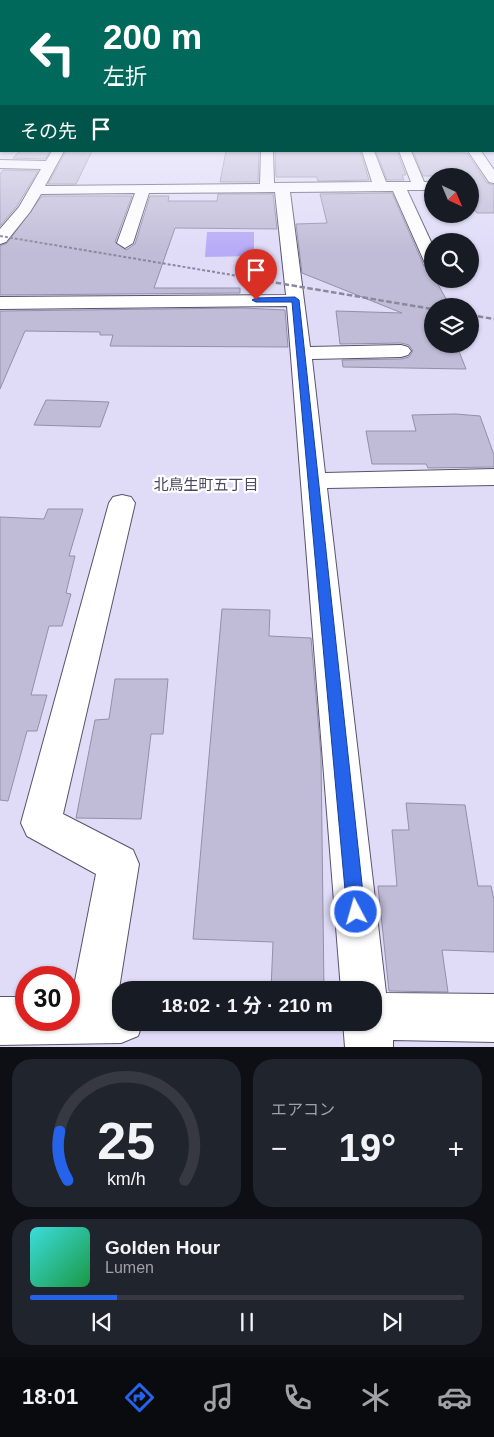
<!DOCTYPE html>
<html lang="ja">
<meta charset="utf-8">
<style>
:root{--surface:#171b24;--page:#20242c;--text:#f1f3f6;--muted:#9ea1a6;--line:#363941;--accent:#2563eb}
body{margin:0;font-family:Helvetica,"Noto Sans JP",sans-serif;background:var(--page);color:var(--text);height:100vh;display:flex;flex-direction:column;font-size:19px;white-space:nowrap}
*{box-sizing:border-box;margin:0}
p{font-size:16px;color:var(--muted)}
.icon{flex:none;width:28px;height:28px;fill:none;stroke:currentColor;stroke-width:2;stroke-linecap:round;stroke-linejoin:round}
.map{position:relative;height:1047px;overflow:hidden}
.panel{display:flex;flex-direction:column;gap:12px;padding:12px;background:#0d0f14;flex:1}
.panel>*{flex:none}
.hud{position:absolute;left:0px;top:0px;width:495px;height:152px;box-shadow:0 1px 4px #0004;background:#00695c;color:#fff;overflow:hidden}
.needle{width:32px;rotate:136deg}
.fabs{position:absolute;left:424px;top:168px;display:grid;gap:10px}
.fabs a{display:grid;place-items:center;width:55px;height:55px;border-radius:50%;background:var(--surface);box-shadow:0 1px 4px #0004;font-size:25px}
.speed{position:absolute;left:15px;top:966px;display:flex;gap:10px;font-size:25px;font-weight:700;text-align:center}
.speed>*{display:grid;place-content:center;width:65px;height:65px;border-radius:50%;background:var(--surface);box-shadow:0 1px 4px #0004;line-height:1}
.speed .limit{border:8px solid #d22;background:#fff;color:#111}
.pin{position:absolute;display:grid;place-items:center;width:42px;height:42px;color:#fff;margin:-51px -21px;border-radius:50% 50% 50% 0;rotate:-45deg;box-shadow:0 0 5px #0007}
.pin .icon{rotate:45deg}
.me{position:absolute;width:55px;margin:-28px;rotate:354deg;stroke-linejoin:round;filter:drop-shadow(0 0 4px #0008)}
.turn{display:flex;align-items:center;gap:18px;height:105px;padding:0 20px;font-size:22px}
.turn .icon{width:65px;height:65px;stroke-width:2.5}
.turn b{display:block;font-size:35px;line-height:42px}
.then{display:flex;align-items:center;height:48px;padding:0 20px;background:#0003;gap:10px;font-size:19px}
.big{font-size:38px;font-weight:700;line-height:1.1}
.panel .widget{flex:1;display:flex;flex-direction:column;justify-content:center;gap:8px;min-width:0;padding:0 18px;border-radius:20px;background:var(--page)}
.panel .dial{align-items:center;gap:0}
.dial svg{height:130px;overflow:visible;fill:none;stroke:var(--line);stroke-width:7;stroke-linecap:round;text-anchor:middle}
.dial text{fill:var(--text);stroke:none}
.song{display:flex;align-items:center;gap:15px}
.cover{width:60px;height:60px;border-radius:8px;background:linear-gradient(135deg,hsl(180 70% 55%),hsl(140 70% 35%))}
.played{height:5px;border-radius:2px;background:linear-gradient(90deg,var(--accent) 20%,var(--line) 20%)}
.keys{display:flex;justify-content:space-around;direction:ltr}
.heat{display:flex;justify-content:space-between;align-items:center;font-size:28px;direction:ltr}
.panel .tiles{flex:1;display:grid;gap:12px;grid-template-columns:1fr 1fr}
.widget:last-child{grid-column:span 2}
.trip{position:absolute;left:112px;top:981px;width:270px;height:50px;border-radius:20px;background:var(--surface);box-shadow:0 1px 4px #0004;font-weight:700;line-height:50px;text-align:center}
.tab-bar{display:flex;height:80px;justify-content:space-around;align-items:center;background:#090b0e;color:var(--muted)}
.tab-bar .icon{width:35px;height:35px}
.tab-bar .on{color:var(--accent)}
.tab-bar b{font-size:22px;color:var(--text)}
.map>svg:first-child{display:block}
</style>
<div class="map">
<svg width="494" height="1047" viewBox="0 0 494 1047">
<rect width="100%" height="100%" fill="#e0dcf8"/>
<path fill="#b7aaf7" d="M 207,232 L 254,232 L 254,256 L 205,257 Z"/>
<path fill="#c0bcd7" stroke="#938fa9" d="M 20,151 L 50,151 L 45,159 L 13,158 Z
M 66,151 L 92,151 L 76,184 L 48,184 Z
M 226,151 L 259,151 L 258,182 L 220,182 Z
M 275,151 L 360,151 L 369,180 L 318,181 L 317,177 L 276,177 Z
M 376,151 L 397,151 L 406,175 L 402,175 L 404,180 L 387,180 Z
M 413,151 L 467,153 L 487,183 L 494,185 L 494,213 L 477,213 L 470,204 L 470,176 L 423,176 Z
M 3,170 L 38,171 L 17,206 L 0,226 L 0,174 Z
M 392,193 L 424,266 L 429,267 L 432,279 L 435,279 L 450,306 L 432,306 L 432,344 L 456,344 L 466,369 L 343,367 L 342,360 L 401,359 L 409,357 L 413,351 L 409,345 L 401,343 L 340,344 L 336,311 L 402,313 L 302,273 L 296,224 L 327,223 L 320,194 Z
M 218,194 L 273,194 L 277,229 L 175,228 L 154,288 L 240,288 L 240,293 L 0,295 L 0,246 L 7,243 L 42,196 L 132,196 L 115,242 L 126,250 L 135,244 L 150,196 L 169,196 L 168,201 L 217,201 Z
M 243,308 L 285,310 L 288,347 L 110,346 L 113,335 L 100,335 L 100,332 L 25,331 L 0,389 L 0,311 Z
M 46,400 L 84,401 L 109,402 L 100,427 L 34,425 Z
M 456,414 L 480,416 L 494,455 L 494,467 L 428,468 L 426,464 L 372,464 L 366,431 L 416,431 L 412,415 Z
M 48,509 L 83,509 L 69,556 L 75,556 L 66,593 L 71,594 L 62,626 L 49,626 L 31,695 L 47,695 L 37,731 L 27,731 L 8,801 L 0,800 L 0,517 L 44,519 Z
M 222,609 L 270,610 L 269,636 L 311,638 L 321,756 L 324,990 L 271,990 L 273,942 L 193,939 Z
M 115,679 L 168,679 L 163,734 L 151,734 L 141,819 L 76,818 L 95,720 L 109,719 Z
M 406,803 L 465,805 L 478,886 L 491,886 L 494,900 L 494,952 L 442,950 L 448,992 L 389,991 L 378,886 L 397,886 L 392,830 L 409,830 Z"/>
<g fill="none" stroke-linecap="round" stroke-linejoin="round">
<defs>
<path id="minor" d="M 0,139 L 1,139 L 1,147 L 0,147 Z
M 52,151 L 64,151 L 45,186 L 260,184 L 261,151 L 273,151 L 274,183 L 372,182 L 362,151 L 374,151 L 386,182 L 411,182 L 399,151 L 411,151 L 424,182 L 432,182 L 432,190 L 407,190 L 432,244 L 432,266 L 426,265 L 424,261 L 393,191 L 290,192 L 310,347 L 401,345 L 408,347 L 411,351 L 408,355 L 401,357 L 312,359 L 325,473 L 494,469 L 494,485 L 327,488 L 386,993 L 494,994 L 494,1042 L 393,1040 L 393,1047 L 345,1047 L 343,1022 L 374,1022 L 374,990 L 341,990 L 287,306 L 0,309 L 0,297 L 286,295 L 275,192 L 149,193 L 133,243 L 125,248 L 117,243 L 135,193 L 41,194 L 30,212 L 6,242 L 0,244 L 0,229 L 19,207 L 41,169 L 0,168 L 0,160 L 46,161 Z
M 468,151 L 481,151 L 494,170 L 494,183 L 489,182 Z
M 122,495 L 131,497 L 135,503 L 63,814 L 133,850 L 139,864 L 118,995 L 121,995 L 121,1022 L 143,1022 L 138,1036 L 121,1043 L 0,1045 L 0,997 L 26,997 L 26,1020 L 69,1020 L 69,996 L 72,996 L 96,874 L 27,836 L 21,823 L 109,503 L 113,497 Z"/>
</defs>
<use href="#minor" stroke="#57546b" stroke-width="2"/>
<use href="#minor" fill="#fff" fill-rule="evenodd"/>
<path stroke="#8b889c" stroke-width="2" stroke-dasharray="3 2" stroke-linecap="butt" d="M 0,236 L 268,281"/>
<path stroke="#8b889c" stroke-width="2.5" stroke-dasharray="5.5 2.5" stroke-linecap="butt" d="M 260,280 L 432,309
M 470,315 L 494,319"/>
</g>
<linearGradient id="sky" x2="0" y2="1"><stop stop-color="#94b0ee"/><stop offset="0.42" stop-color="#f1effc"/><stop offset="1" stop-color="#f1effc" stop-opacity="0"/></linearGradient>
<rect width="494" height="252" fill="url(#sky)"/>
<path fill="#2563eb" stroke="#184099" d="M 295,297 L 299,300 L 365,912 L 362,918 L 356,921 L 349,918 L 347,912 L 292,302 L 256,302 L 252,300 L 256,298 Z"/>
<g text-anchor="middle" stroke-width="4.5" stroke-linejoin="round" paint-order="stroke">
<g font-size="15" fill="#4a475e" stroke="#fff">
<text x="206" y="490">北鳥生町五丁目</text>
</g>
</g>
</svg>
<div class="fabs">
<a><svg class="needle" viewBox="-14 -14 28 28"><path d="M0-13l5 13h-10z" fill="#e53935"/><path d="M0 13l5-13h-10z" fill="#9ea1a6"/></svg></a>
<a><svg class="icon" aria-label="search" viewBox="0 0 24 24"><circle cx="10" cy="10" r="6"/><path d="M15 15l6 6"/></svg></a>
<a><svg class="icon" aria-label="layers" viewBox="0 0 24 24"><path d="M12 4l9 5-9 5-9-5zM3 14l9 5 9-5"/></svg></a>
</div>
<div class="speed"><div class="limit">30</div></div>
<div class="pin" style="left:256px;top:300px;background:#d93025"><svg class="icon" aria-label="arrive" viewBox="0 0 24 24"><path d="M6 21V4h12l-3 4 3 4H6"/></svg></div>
<svg class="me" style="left:356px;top:912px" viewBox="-20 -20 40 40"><circle r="17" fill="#2563eb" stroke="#fff" stroke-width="3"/><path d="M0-11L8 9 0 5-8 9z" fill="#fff"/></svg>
<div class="trip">18:02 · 1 分 · 210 m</div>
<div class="hud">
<div class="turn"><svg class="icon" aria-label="left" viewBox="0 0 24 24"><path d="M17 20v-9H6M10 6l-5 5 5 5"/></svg><div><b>200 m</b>左折</div></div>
<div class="then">その先<svg class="icon" aria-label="arrive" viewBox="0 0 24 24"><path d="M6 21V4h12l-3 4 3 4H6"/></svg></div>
</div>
</div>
<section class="panel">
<div class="tiles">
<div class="widget dial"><svg viewBox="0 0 100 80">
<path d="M14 69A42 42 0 1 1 86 69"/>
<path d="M14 69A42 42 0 0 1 9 39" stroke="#2563eb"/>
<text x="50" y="56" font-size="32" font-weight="700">25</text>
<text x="50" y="72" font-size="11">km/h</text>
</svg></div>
<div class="widget"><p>エアコン</p>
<div class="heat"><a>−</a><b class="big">19°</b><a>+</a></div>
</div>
<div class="widget">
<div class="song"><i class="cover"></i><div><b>Golden Hour</b><p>Lumen</p></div></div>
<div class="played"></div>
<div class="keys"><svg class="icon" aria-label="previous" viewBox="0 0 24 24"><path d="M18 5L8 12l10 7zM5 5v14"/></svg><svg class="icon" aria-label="pause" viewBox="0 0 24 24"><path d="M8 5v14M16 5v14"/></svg><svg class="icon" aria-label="next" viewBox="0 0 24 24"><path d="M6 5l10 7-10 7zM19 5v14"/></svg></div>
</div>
</div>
</section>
<nav class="tab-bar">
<b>18:01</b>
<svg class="icon on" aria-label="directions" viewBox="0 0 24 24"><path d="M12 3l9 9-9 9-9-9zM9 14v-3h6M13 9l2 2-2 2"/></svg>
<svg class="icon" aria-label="music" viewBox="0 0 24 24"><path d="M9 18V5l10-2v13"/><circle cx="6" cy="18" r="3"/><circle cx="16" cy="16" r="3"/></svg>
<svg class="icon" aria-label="phone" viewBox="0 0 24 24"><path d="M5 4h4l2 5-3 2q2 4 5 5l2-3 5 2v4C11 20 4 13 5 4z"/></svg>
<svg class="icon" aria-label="climate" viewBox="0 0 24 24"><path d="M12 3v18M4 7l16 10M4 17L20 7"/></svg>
<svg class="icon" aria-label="car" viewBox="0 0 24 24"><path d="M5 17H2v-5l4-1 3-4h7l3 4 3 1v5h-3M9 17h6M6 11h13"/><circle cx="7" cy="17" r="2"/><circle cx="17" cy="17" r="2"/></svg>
</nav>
